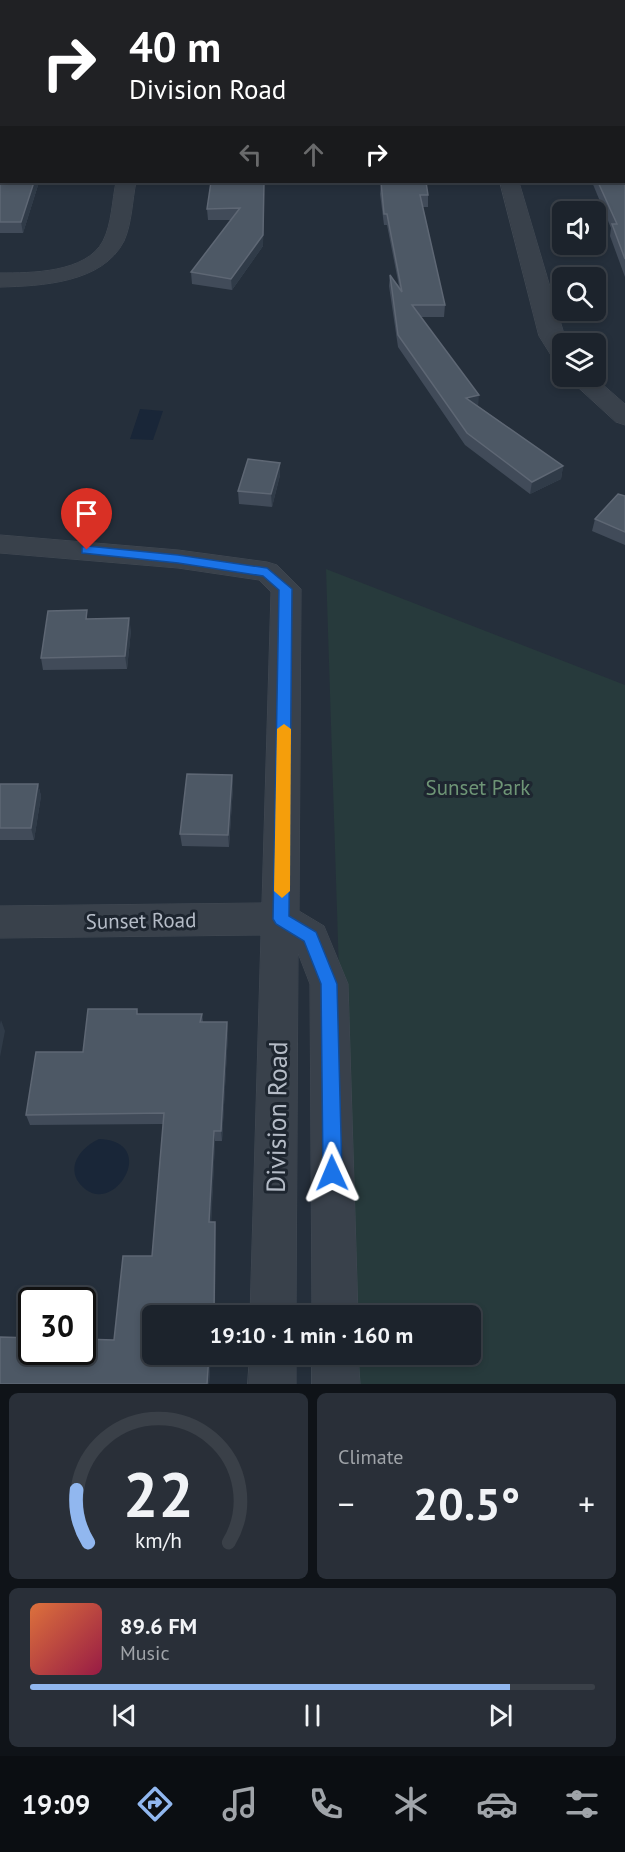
<!DOCTYPE html>
<meta charset="utf-8">
<style>
:root{--surface:#1c232c;--page:#292f38;--text:#f1f3f6;--muted:#a0a4a9;--line:#3a4048;--accent:#91b7ef}
body{margin:0;font-family:"PT Sans",sans-serif;background:var(--page);color:var(--text);height:100vh;display:flex;flex-direction:column;font-size:22px;white-space:nowrap}
*{box-sizing:border-box;margin:0}
p{font-size:20px;color:var(--muted)}
.icon{flex:none;width:33px;height:33px;fill:none;stroke:currentColor;stroke-width:2;stroke-linecap:round;stroke-linejoin:round}
.map{position:relative;height:1384px;overflow:hidden}
.sheet{display:flex;flex-direction:column;gap:9px;padding:9px;background:#0f1318;flex:1}
.sheet>*{flex:none}
.banner{position:absolute;left:0px;top:0px;width:626px;height:183px;box-shadow:0 3px 9px #0003,0 0 0 2px var(--line);background:#202124;color:#fff;overflow:hidden}
.fabs{position:absolute;left:552px;top:201px;display:grid;gap:12px}
.fabs a{display:grid;place-items:center;width:54px;height:54px;border-radius:9px;background:var(--surface);box-shadow:0 3px 9px #0003,0 0 0 2px var(--line);font-size:30px}
.speed{position:absolute;left:18px;top:1287px;display:flex;gap:12px;font-size:30px;font-weight:700;text-align:center}
.speed>*{display:grid;place-content:center;width:78px;height:78px;border-radius:50%;background:var(--surface);box-shadow:0 3px 9px #0003,0 0 0 2px var(--line);line-height:1}
.speed .limit{border:3px solid #111;border-radius:9px;background:#fff;color:#111}
.pin{position:absolute;display:grid;place-items:center;width:51px;height:51px;color:#fff;margin:-62px -26px;border-radius:50% 50% 50% 0;rotate:-45deg;box-shadow:0 0 6px #0007}
.pin .icon{rotate:45deg}
.me{position:absolute;width:66px;margin:-33px;rotate:359deg;stroke-linejoin:round;filter:drop-shadow(0 0 4px #0008)}
.turn{display:flex;align-items:center;gap:21px;height:126px;padding:0 30px;font-size:27px}
.turn .icon{width:78px;height:78px;stroke-width:2.5}
.turn b{display:block;font-size:42px;line-height:51px}
.lanes{display:flex;align-items:center;height:57px;padding:0 30px;background:#0003;justify-content:center;gap:30px;direction:ltr}
.lanes .off{opacity:.35}
.big{font-size:45px;font-weight:700;line-height:1.1}
.sheet .card{flex:1;display:flex;flex-direction:column;justify-content:center;gap:9px;min-width:0;padding:0 21px;border-radius:9px;background:var(--page)}
.sheet .dial{align-items:center;gap:0}
.dial svg{height:156px;overflow:visible;fill:none;stroke:var(--line);stroke-width:7;stroke-linecap:round;text-anchor:middle}
.dial text{fill:var(--text);stroke:none}
.song{display:flex;align-items:center;gap:18px}
.cover{width:72px;height:72px;border-radius:9px;background:linear-gradient(135deg,hsl(20 70% 55%),hsl(340 70% 35%))}
.played{height:6px;border-radius:3px;background:linear-gradient(90deg,var(--accent) 85%,var(--line) 85%)}
.keys{display:flex;justify-content:space-around;direction:ltr}
.heat{display:flex;justify-content:space-between;align-items:center;font-size:33px;direction:ltr}
.sheet .tiles{flex:1;display:grid;gap:9px;grid-template-columns:1fr 1fr}
.card:last-child{grid-column:span 2}
.trip{position:absolute;left:142px;top:1305px;width:339px;height:60px;border-radius:9px;background:var(--surface);box-shadow:0 3px 9px #0003,0 0 0 2px var(--line);font-weight:700;line-height:60px;text-align:center}
.tab-bar{display:flex;height:96px;justify-content:space-around;align-items:center;background:#0b0e12;color:var(--muted)}
.tab-bar .icon{width:42px;height:42px}
.tab-bar .current{color:var(--accent)}
.tab-bar b{font-size:27px;color:var(--text)}
.map>svg:first-child{display:block}
</style>
<div class="map">
<svg width="625" height="1384" viewBox="0 0 625 1384">
<rect width="100%" height="100%" fill="#252f3b"/>
<path fill="#273a3c" d="M 326,569 L 625,685 L 625,1384 L 352,1384 L 351,1355 L 471,1354 L 471,1316 L 350,1315 Z"/>
<path fill="#192638" d="M 140,409 L 163,411 L 153,440 L 130,439 Z
M 99,1139 C 159,1141 116,1214 85,1189 C 63,1171 79,1148 99,1139 Z"/>
<g fill="none" stroke-linecap="round" stroke-linejoin="round">
<defs>
<path id="minor" d="M 478,0 L 494,0 L 494,2 L 478,2 Z
M 0,110 L 2,110 L 2,120 L 0,120 Z
M 116,182 L 136,182 C 132,201 132,223 124,241 C 103,283 41,286 0,287 L 0,273 C 31,273 86,273 103,241 C 112,223 112,201 116,182 Z
M 500,182 L 519,182 L 567,344 L 562,344 L 562,362 L 554,360 L 539,336 Z
M 566,376 L 593,376 L 625,404 L 625,425 L 616,422 Z
M 0,535 L 178,550 L 267,562 L 277,565 L 301,589 L 299,911 L 324,926 L 348,984 L 358,1316 L 312,1316 L 310,984 L 298,953 L 296,1316 L 250,1316 L 261,935 L 0,938 L 0,906 L 262,903 L 271,592 L 259,580 L 178,568 L 0,553 Z
M 250,1354 L 296,1354 L 296,1384 L 248,1384 Z
M 312,1354 L 358,1354 L 360,1384 L 312,1384 Z"/>
</defs>
<use href="#minor" stroke="#424a54" stroke-width="1"/>
<use href="#minor" fill="#39414b" fill-rule="evenodd"/>
</g>
<path fill="#414b59" d="M 549,0 L 625,0 L 625,128 L 624,133 L 624,2 L 550,2 Z
M 0,138 L 39,182 L 23,233 L 0,233 Z
M 625,152 L 625,277 L 610,236 L 611,228 L 592,182 L 624,182 Z
M 264,182 L 263,246 L 232,290 L 192,284 L 191,272 L 231,220 L 208,220 L 207,209 Z
M 381,182 L 426,182 L 428,195 L 428,207 L 423,207 L 445,305 L 444,317 L 421,317 L 478,406 L 563,466 L 561,479 L 530,494 L 465,445 L 398,347 L 389,286 L 390,275 L 399,286 L 387,225 L 384,225 L 380,194 Z
M 280,463 L 280,475 L 272,507 L 239,504 L 238,491 Z
M 625,496 L 625,545 L 592,531 L 595,519 Z
M 131,630 L 127,669 L 43,670 L 41,658 Z
M 232,775 L 233,787 L 229,847 L 182,846 L 180,834 Z
M 0,784 L 38,784 L 41,796 L 34,840 L 0,840 Z
M 138,1014 L 202,1014 L 203,1022 L 227,1022 L 228,1033 L 222,1141 L 215,1141 L 211,1222 L 215,1222 L 216,1231 L 153,1316 L 211,1354 L 209,1384 L 0,1384 L 114,1340 L 152,1256 L 163,1124 L 30,1125 L 26,1115 L 83,1052 Z"/>
<path fill="#303b48" d="M 34,182 L 39,182 L 23,233 L 21,222 Z
M 264,182 L 263,246 L 232,290 L 231,279 Z
M 479,395 L 478,407 L 466,398 Z
M 280,463 L 280,475 L 272,507 L 271,494 Z
M 563,466 L 561,479 L 530,494 L 532,482 Z
M 129,618 L 131,630 L 127,669 L 125,656 Z
M 232,775 L 233,787 L 229,847 L 228,835 Z
M 38,784 L 41,796 L 34,840 L 31,828 Z
M 1,1020 L 5,1031 L 0,1057 L 0,1024 Z
M 227,1022 L 228,1033 L 222,1141 L 221,1131 Z
M 214,1131 L 215,1141 L 211,1231 L 209,1222 Z
M 215,1222 L 216,1231 L 215,1316 L 214,1316 Z
M 209,1354 L 211,1354 L 209,1384 L 207,1384 Z"/>
<path fill="#4d5865" stroke="#5e6774" stroke-width="1.5" d="M 403,0 L 433,0 L 433,2 L 402,2 Z
M 554,0 L 625,0 L 625,117 L 624,117 L 624,2 L 554,2 Z
M 0,138 L 2,138 L 2,182 L 34,182 L 21,222 L 0,222 Z
M 624,150 L 625,152 L 625,259 L 612,224 L 617,224 L 598,182 L 624,182 Z
M 211,182 L 264,182 L 263,235 L 231,279 L 191,272 L 240,208 L 207,209 Z
M 381,182 L 426,182 L 428,195 L 420,195 L 445,305 L 412,305 L 479,395 L 466,398 L 563,466 L 532,482 L 467,433 L 398,335 L 390,275 L 402,292 L 387,214 L 384,214 Z
M 248,459 L 280,463 L 271,494 L 238,491 Z
M 618,494 L 625,496 L 625,532 L 595,519 Z
M 87,610 L 86,619 L 129,618 L 125,656 L 41,658 L 48,611 Z
M 187,774 L 232,775 L 228,835 L 180,834 Z
M 0,784 L 38,784 L 31,828 L 0,828 Z
M 88,1009 L 137,1009 L 137,1014 L 202,1014 L 200,1022 L 227,1022 L 221,1131 L 214,1131 L 209,1222 L 215,1222 L 214,1316 L 153,1316 L 153,1354 L 209,1354 L 207,1384 L 0,1384 L 0,1337 L 32,1338 L 32,1352 L 82,1352 L 82,1339 L 114,1340 L 123,1256 L 152,1256 L 164,1113 L 26,1115 L 36,1052 L 83,1052 Z"/>
<path fill="#1a73e8" stroke="#114b97" stroke-width="1.5" d="M 87,546 L 178,555 L 267,568 L 292,589 L 289,916 L 316,932 L 337,984 L 342,1173 L 339,1180 L 332,1182 L 326,1180 L 323,1173 L 321,984 L 304,941 L 276,924 L 273,919 L 279,590 L 263,576 L 178,563 L 82,553 L 82,547 Z"/>
<path fill="#f59e0b" d="M 284,724 L 291,729 L 290,891 L 282,898 L 274,891 L 277,729 Z"/>
<g text-anchor="middle" stroke-width="6" stroke-linejoin="round" paint-order="stroke">
<g font-size="21" fill="#6e9576" stroke="#1e2630">
<text x="478" y="795">Sunset Park</text>
</g>
<g font-size="21" fill="#b5bcc7" stroke="#1e2630">
<text transform="translate(141 921) rotate(-1)" y="7">Sunset Road</text>
</g>
<g font-size="26" fill="#b5bcc7" stroke="#1e2630">
<text transform="translate(277 1117) rotate(-89)" y="9">Division Road</text>
</g>
</g>
</svg>
<div class="fabs">
<a><svg class="icon" aria-label="sound" viewBox="0 0 24 24"><path d="M4 9h4l5-4v14l-5-4H4zM17 9q2 3 0 6"/></svg></a>
<a><svg class="icon" aria-label="search" viewBox="0 0 24 24"><circle cx="10" cy="10" r="6"/><path d="M15 15l6 6"/></svg></a>
<a><svg class="icon" aria-label="layers" viewBox="0 0 24 24"><path d="M12 4l9 5-9 5-9-5zM3 14l9 5 9-5"/></svg></a>
</div>
<div class="speed"><div class="limit">30</div></div>
<div class="pin" style="left:87px;top:550px;background:#d93025"><svg class="icon" aria-label="arrive" viewBox="0 0 24 24"><path d="M6 21V4h12l-3 4 3 4H6"/></svg></div>
<svg class="me" style="left:332px;top:1173px" viewBox="-20 -20 40 40"><path d="M0-17L14 15 0 8-14 15z" fill="#1a73e8" stroke="#fff" stroke-width="4"/></svg>
<div class="trip">19:10 · 1 min · 160 m</div>
<div class="banner">
<div class="turn"><svg class="icon" aria-label="right" viewBox="0 0 24 24"><path d="M7 20v-9h11M14 6l5 5-5 5"/></svg><div><b>40 m</b>Division Road</div></div>
<div class="lanes"><svg class="icon off" aria-label="left" viewBox="0 0 24 24"><path d="M17 20v-9H6M10 6l-5 5 5 5"/></svg><svg class="icon off" aria-label="ahead" viewBox="0 0 24 24"><path d="M12 20V5M6 11l6-6 6 6"/></svg><svg class="icon" aria-label="right" viewBox="0 0 24 24"><path d="M7 20v-9h11M14 6l5 5-5 5"/></svg></div>
</div>
</div>
<section class="sheet">
<div class="tiles">
<div class="card dial"><svg viewBox="0 0 100 80">
<path d="M14 69A42 42 0 1 1 86 69"/>
<path d="M14 69A42 42 0 0 1 8 42" stroke="#91b7ef"/>
<text x="50" y="56" font-size="32" font-weight="700">22</text>
<text x="50" y="72" font-size="11">km/h</text>
</svg></div>
<div class="card"><p>Climate</p>
<div class="heat"><a>−</a><b class="big">20.5°</b><a>+</a></div>
</div>
<div class="card">
<div class="song"><i class="cover"></i><div><b>89.6 FM</b><p>Music</p></div></div>
<div class="played"></div>
<div class="keys"><svg class="icon" aria-label="previous" viewBox="0 0 24 24"><path d="M18 5L8 12l10 7zM5 5v14"/></svg><svg class="icon" aria-label="pause" viewBox="0 0 24 24"><path d="M8 5v14M16 5v14"/></svg><svg class="icon" aria-label="next" viewBox="0 0 24 24"><path d="M6 5l10 7-10 7zM19 5v14"/></svg></div>
</div>
</div>
</section>
<nav class="tab-bar">
<b>19:09</b>
<svg class="icon current" aria-label="directions" viewBox="0 0 24 24"><path d="M12 3l9 9-9 9-9-9zM9 14v-3h6M13 9l2 2-2 2"/></svg>
<svg class="icon" aria-label="music" viewBox="0 0 24 24"><path d="M9 18V5l10-2v13"/><circle cx="6" cy="18" r="3"/><circle cx="16" cy="16" r="3"/></svg>
<svg class="icon" aria-label="phone" viewBox="0 0 24 24"><path d="M5 4h4l2 5-3 2q2 4 5 5l2-3 5 2v4C11 20 4 13 5 4z"/></svg>
<svg class="icon" aria-label="climate" viewBox="0 0 24 24"><path d="M12 3v18M4 7l16 10M4 17L20 7"/></svg>
<svg class="icon" aria-label="car" viewBox="0 0 24 24"><path d="M5 17H2v-5l4-1 3-4h7l3 4 3 1v5h-3M9 17h6M6 11h13"/><circle cx="7" cy="17" r="2"/><circle cx="17" cy="17" r="2"/></svg>
<svg class="icon" aria-label="filters" viewBox="0 0 24 24"><path d="M4 7h16M4 17h16"/><circle cx="9" cy="7" r="2"/><circle cx="15" cy="17" r="2"/></svg>
</nav>
